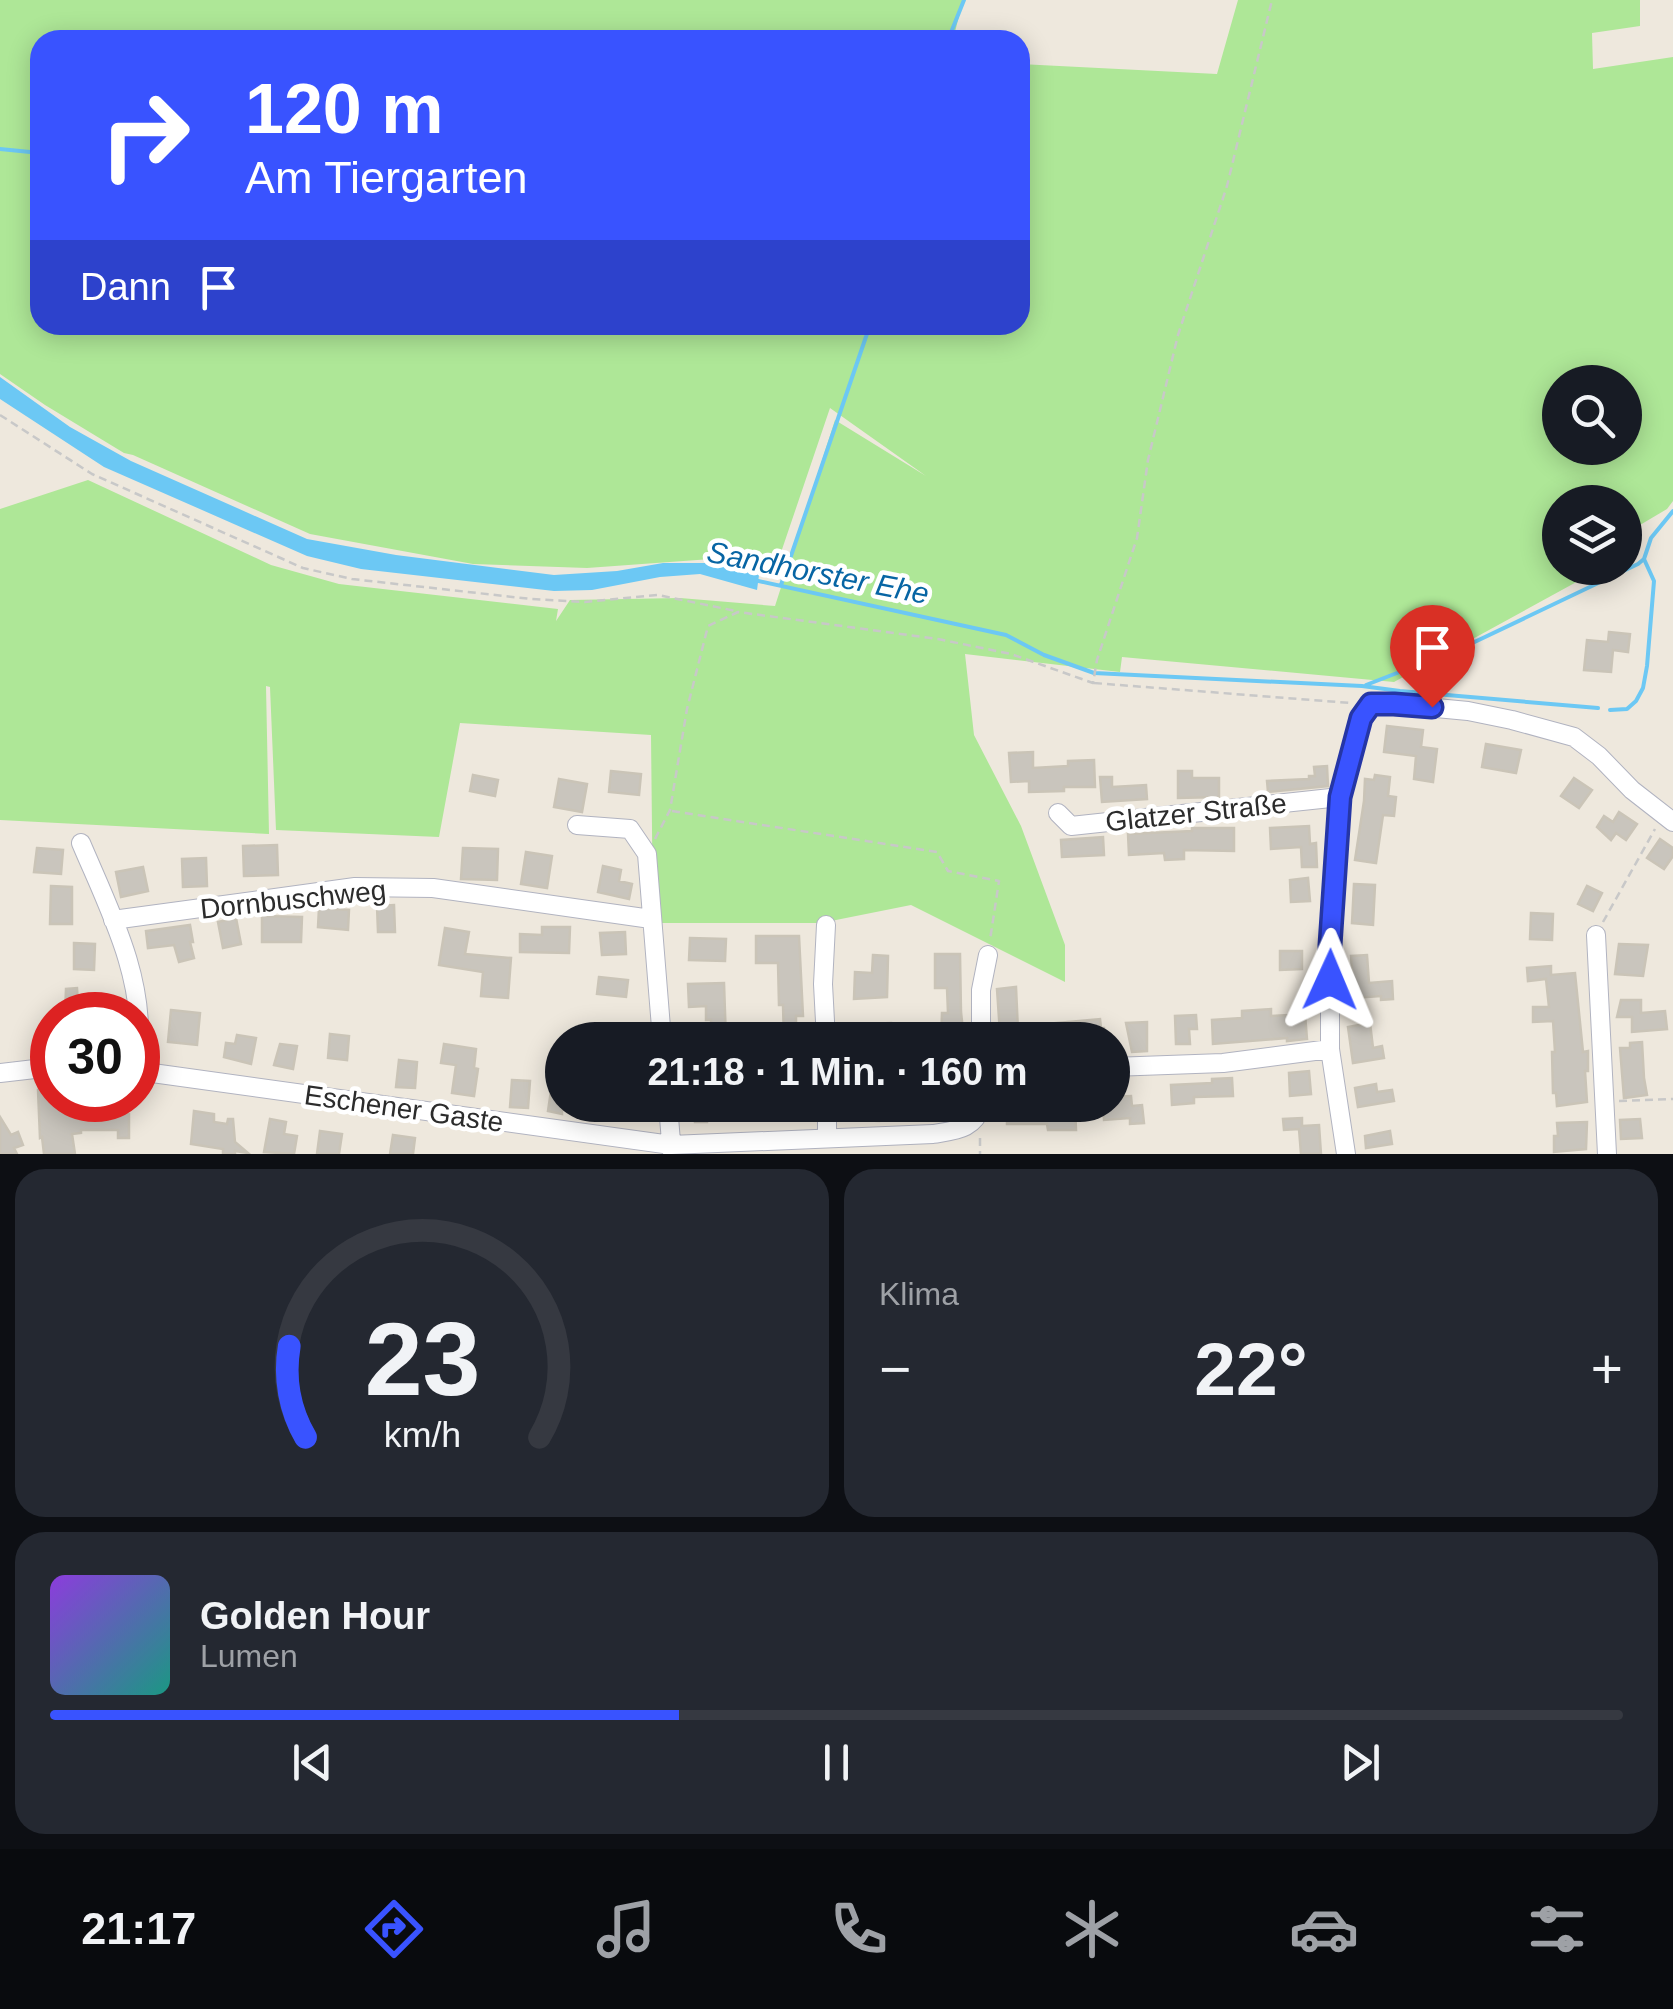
<!DOCTYPE html>
<html lang="de">
<meta charset="utf-8">
<style>
:root{--surface:#171b24;--page:#242831;--text:#f1f3f6;--muted:#9ea1a6;--line:#363941;--accent:#3953ff}
body{margin:0;font-family:Arial,sans-serif;background:var(--page);color:var(--text);height:100vh;display:flex;flex-direction:column;font-size:38px;white-space:nowrap}
*{box-sizing:border-box;margin:0}
p{font-size:32px;color:var(--muted)}
.icon{flex:none;width:55px;height:55px;fill:none;stroke:currentColor;stroke-width:2;stroke-linecap:round;stroke-linejoin:round}
.map{position:relative;height:1154px;overflow:hidden}
.details{display:flex;flex-direction:column;gap:15px;padding:15px;background:#0d0f14;flex:1}
.details>*{flex:none}
.hud{position:absolute;left:30px;top:30px;width:1000px;height:305px;border-radius:30px;box-shadow:0 5px 25px #0003;background:#3953ff;color:#fff;overflow:hidden}
.buttons{position:absolute;left:1542px;top:365px;display:grid;gap:20px}
.buttons a{display:grid;place-items:center;width:100px;height:100px;border-radius:50%;background:var(--surface);box-shadow:0 5px 25px #0003;font-size:50px}
.speed{position:absolute;left:30px;top:992px;display:flex;gap:20px;font-size:50px;font-weight:700;text-align:center}
.speed>*{display:grid;place-content:center;width:130px;height:130px;border-radius:50%;background:var(--surface);box-shadow:0 5px 25px #0003;line-height:1}
.speed .limit{border:15px solid #d22;background:#fff;color:#111}
.pin{position:absolute;display:grid;place-items:center;width:85px;height:85px;color:#fff;margin:-102px -42px;border-radius:50% 50% 50% 0;rotate:-45deg;box-shadow:0 0 10px #0007}
.pin .icon{rotate:45deg}
.me{position:absolute;width:110px;margin:-55px;rotate:1deg;stroke-linejoin:round;filter:drop-shadow(0 0 8px #0008)}
.turn{display:flex;align-items:center;gap:35px;height:210px;padding:0 50px;font-size:45px}
.turn .icon{width:130px;height:130px;stroke-width:2.5}
.turn b{display:block;font-size:70px;line-height:85px}
.then{display:flex;align-items:center;height:95px;padding:0 50px;background:#0003;gap:20px;font-size:38px}
.big{font-size:75px;font-weight:600;line-height:1.1}
.details .tile{flex:1;display:flex;flex-direction:column;justify-content:center;gap:15px;min-width:0;padding:0 35px;border-radius:30px;background:var(--page)}
.details .dial{align-items:center;gap:0}
.dial svg{height:260px;overflow:visible;fill:none;stroke:var(--line);stroke-width:7;stroke-linecap:round;text-anchor:middle}
.dial text{fill:var(--text);stroke:none}
.song{display:flex;align-items:center;gap:30px}
.cover{width:120px;height:120px;border-radius:15px;background:linear-gradient(135deg,hsl(270 70% 55%),hsl(170 70% 35%))}
.played{height:10px;border-radius:5px;background:linear-gradient(90deg,var(--accent) 40%,var(--line) 40%)}
.keys{display:flex;justify-content:space-around;direction:ltr}
.heat{display:flex;justify-content:space-between;align-items:center;font-size:55px;direction:ltr}
.details .tiles{flex:1;display:grid;gap:15px;grid-template-columns:1fr 1fr}
.tile:last-child{grid-column:span 2}
.trip{position:absolute;left:545px;top:1022px;width:585px;height:100px;border-radius:50px;background:var(--surface);box-shadow:0 5px 25px #0003;font-weight:600;line-height:100px;text-align:center}
.tabs{display:flex;height:160px;justify-content:space-around;align-items:center;background:#090b0e;color:var(--muted)}
.tabs .icon{width:70px;height:70px}
.tabs .on{color:var(--accent)}
.tabs b{font-size:45px;color:var(--text)}
.map>svg:first-child{display:block}
</style>
<div class="map">
<svg width="1673" height="1154" viewBox="0 0 1673 1154">
<rect width="100%" height="100%" fill="#eee8dd"/>
<path fill="#aee797" fill-rule="evenodd" d="M 0,0 L 963,0 L 953,40 L 40,40 L 40,325 L 1020,325 L 1020,64 L 1217,74 L 1238,0 L 1640,0 L 1640,26 L 1592,33 L 1593,69 L 1673,57 L 1673,501 L 1667,509 L 1640,525 L 1640,546 L 1625,555 L 1625,502 L 1560,502 L 1560,568 L 1602,568 L 1394,682 L 1122,657 L 1120,672 L 965,654 L 974,735 L 1021,826 L 1065,945 L 1065,982 L 911,905 L 821,923 L 653,923 L 651,735 L 460,723 L 439,837 L 276,830 L 270,687 L 266,686 L 269,834 L 0,820 L 0,509 L 88,480 L 271,565 L 339,584 L 558,609 L 556,621 L 570,600 L 680,598 L 775,606 L 835,420 L 926,476 L 830,408 L 773,576 L 711,559 L 587,568 L 473,564 L 310,534 L 133,455 L 124,453 L 45,405 L 0,374 ZM 1560,382 L 1625,382 L 1625,448 L 1560,448 Z"/>
<path fill="#6cc8f4" d="M 0,377 L 70,427 L 131,461 L 307,539 L 396,555 L 554,575 L 617,571 L 663,563 L 708,563 L 759,575 L 757,590 L 700,574 L 660,577 L 592,590 L 554,591 L 361,569 L 307,556 L 104,467 L 0,399 Z"/>
<g fill="none" stroke-linecap="round" stroke-linejoin="round">
<path stroke="#6cc8f4" stroke-width="4" d="M 948,40 L 964,0
M 0,149 L 40,153
M 754,580 L 1006,635 L 1044,655 L 1094,673 L 1362,686 L 1400,691 L 1598,708
M 781,585 L 870,325
M 1366,685 L 1464,647 L 1638,564 L 1644,559 L 1651,538 L 1673,511
M 1610,710 L 1627,709 L 1636,701 L 1643,688 L 1647,666 L 1654,581 L 1644,559"/>
</g>
<path fill="#c9c5bd" stroke="#cac4b7" stroke-width="2.5" d="M 1609,632 L 1630,634 L 1628,652 L 1613,650 L 1611,672 L 1584,670 L 1587,640 L 1608,642 Z
M 1387,726 L 1423,730 L 1421,747 L 1437,749 L 1433,782 L 1414,779 L 1416,756 L 1384,752 Z
M 1486,744 L 1521,750 L 1516,773 L 1482,767 Z
M 1033,752 L 1033,768 L 1068,766 L 1068,761 L 1094,760 L 1095,787 L 1064,787 L 1064,791 L 1029,792 L 1029,781 L 1011,782 L 1009,753 Z
M 1327,766 L 1328,786 L 1268,792 L 1267,781 L 1309,779 L 1309,776 L 1315,776 L 1314,767 Z
M 611,771 L 641,774 L 639,795 L 609,792 Z
M 1178,771 L 1192,771 L 1192,778 L 1219,778 L 1219,797 L 1178,798 Z
M 473,775 L 498,780 L 495,796 L 470,791 Z
M 1375,775 L 1390,777 L 1388,796 L 1396,797 L 1394,816 L 1383,815 L 1376,863 L 1355,860 L 1364,801 L 1365,779 L 1374,780 Z
M 1100,777 L 1112,777 L 1112,787 L 1146,785 L 1147,799 L 1102,802 Z
M 1574,778 L 1592,790 L 1579,808 L 1561,796 Z
M 559,779 L 587,784 L 582,812 L 554,807 Z
M 1619,812 L 1637,824 L 1626,840 L 1616,833 L 1611,840 L 1597,827 L 1604,816 L 1613,822 Z
M 1309,826 L 1310,844 L 1316,843 L 1317,867 L 1302,867 L 1301,847 L 1271,849 L 1270,828 Z
M 1192,828 L 1234,828 L 1234,851 L 1184,850 L 1184,859 L 1165,860 L 1164,853 L 1129,855 L 1128,834 L 1192,831 Z
M 1103,837 L 1104,855 L 1062,857 L 1061,840 Z
M 1660,839 L 1673,848 L 1673,856 L 1664,869 L 1647,858 Z
M 277,845 L 278,875 L 244,876 L 243,846 Z
M 37,848 L 63,850 L 61,874 L 34,872 Z
M 463,848 L 498,849 L 497,880 L 461,879 Z
M 526,852 L 552,856 L 547,888 L 521,884 Z
M 206,858 L 207,886 L 183,887 L 182,859 Z
M 603,866 L 621,870 L 619,881 L 632,884 L 629,899 L 598,892 Z
M 143,867 L 148,891 L 121,897 L 116,872 Z
M 1308,878 L 1310,901 L 1291,902 L 1290,880 Z
M 1354,884 L 1375,885 L 1373,925 L 1352,923 Z
M 51,886 L 72,887 L 72,924 L 50,924 Z
M 1587,886 L 1602,893 L 1593,911 L 1578,904 Z
M 394,905 L 395,932 L 378,932 L 377,906 Z
M 319,908 L 349,910 L 348,930 L 318,927 Z
M 1531,913 L 1553,914 L 1552,940 L 1530,939 Z
M 262,916 L 302,917 L 301,942 L 262,942 Z
M 236,918 L 241,944 L 223,948 L 218,922 Z
M 190,925 L 193,942 L 190,942 L 194,958 L 179,962 L 174,945 L 148,948 L 146,931 Z
M 542,927 L 570,927 L 569,953 L 520,952 L 520,934 L 542,935 Z
M 445,928 L 469,932 L 465,954 L 511,958 L 508,998 L 481,996 L 483,972 L 439,965 Z
M 625,932 L 626,954 L 602,955 L 600,933 Z
M 756,936 L 799,936 L 803,1016 L 796,1016 L 796,1040 L 784,1040 L 783,1005 L 779,1005 L 778,963 L 756,963 Z
M 690,938 L 726,939 L 725,961 L 689,960 Z
M 74,943 L 95,944 L 94,970 L 74,969 Z
M 1619,944 L 1648,945 L 1643,976 L 1615,974 Z
M 1280,951 L 1302,951 L 1302,969 L 1280,970 Z
M 935,954 L 960,954 L 961,1012 L 964,1040 L 941,1040 L 942,1013 L 948,1013 L 947,988 L 935,988 Z
M 873,955 L 888,956 L 887,997 L 854,999 L 855,972 L 872,973 Z
M 1367,955 L 1369,983 L 1392,981 L 1393,999 L 1381,1000 L 1381,996 L 1354,998 L 1351,956 Z
M 1551,966 L 1551,975 L 1575,973 L 1583,1052 L 1588,1051 L 1588,1071 L 1585,1071 L 1587,1102 L 1557,1106 L 1556,1093 L 1553,1093 L 1552,1052 L 1555,1052 L 1553,1021 L 1533,1022 L 1533,1007 L 1549,1007 L 1546,979 L 1528,981 L 1527,968 Z
M 599,977 L 628,980 L 626,997 L 597,994 Z
M 724,983 L 726,1040 L 712,1040 L 711,1020 L 706,1020 L 706,1006 L 689,1007 L 688,984 Z
M 1016,987 L 1018,1031 L 1000,1033 L 997,989 Z
M 77,988 L 78,1004 L 105,1005 L 105,1015 L 65,1015 L 66,989 Z
M 1621,1000 L 1641,1000 L 1641,1013 L 1665,1011 L 1667,1029 L 1632,1032 L 1632,1017 L 1617,1017 Z
M 1271,1009 L 1271,1016 L 1305,1014 L 1307,1039 L 1287,1041 L 1287,1038 L 1213,1044 L 1212,1020 L 1242,1018 L 1242,1011 Z
M 171,1010 L 200,1013 L 197,1045 L 168,1042 Z
M 1196,1015 L 1197,1029 L 1189,1029 L 1190,1044 L 1176,1044 L 1175,1016 Z
M 1100,1019 L 1101,1028 L 1104,1028 L 1105,1040 L 1048,1040 L 1047,1024 Z
M 1147,1022 L 1147,1051 L 1132,1052 L 1126,1023 Z
M 891,1023 L 892,1040 L 867,1040 L 866,1024 Z
M 1370,1023 L 1373,1048 L 1382,1046 L 1384,1058 L 1353,1063 L 1348,1027 Z
M 330,1034 L 349,1036 L 347,1060 L 328,1058 Z
M 237,1035 L 256,1038 L 251,1064 L 224,1057 L 226,1043 L 235,1044 Z
M 1642,1042 L 1644,1078 L 1647,1095 L 1624,1098 L 1620,1048 L 1630,1048 L 1630,1043 Z
M 280,1044 L 297,1046 L 293,1069 L 274,1065 Z
M 444,1044 L 476,1049 L 474,1068 L 478,1069 L 474,1096 L 452,1093 L 456,1065 L 441,1063 Z
M 399,1060 L 417,1062 L 415,1088 L 396,1087 Z
M 1309,1071 L 1311,1094 L 1290,1096 L 1289,1073 Z
M 1232,1078 L 1233,1096 L 1194,1097 L 1194,1103 L 1172,1105 L 1171,1085 L 1212,1083 L 1212,1079 Z
M 512,1080 L 530,1081 L 528,1108 L 510,1107 Z
M 552,1084 L 562,1086 L 562,1114 L 548,1111 Z
M 1376,1084 L 1377,1092 L 1392,1090 L 1394,1101 L 1358,1107 L 1355,1088 Z
M 52,1089 L 52,1100 L 61,1100 L 62,1108 L 117,1106 L 117,1114 L 129,1114 L 129,1138 L 118,1138 L 118,1130 L 81,1130 L 81,1133 L 72,1134 L 75,1154 L 44,1154 L 42,1137 L 40,1138 L 38,1090 Z
M 1131,1096 L 1132,1106 L 1142,1105 L 1144,1123 L 1130,1124 L 1130,1118 L 1104,1120 L 1103,1105 L 1112,1105 L 1112,1097 Z
M 695,1105 L 734,1105 L 734,1117 L 707,1118 L 707,1122 L 695,1122 Z
M 859,1105 L 880,1105 L 879,1121 L 858,1120 Z
M 1007,1105 L 1075,1105 L 1076,1130 L 1048,1130 L 1047,1124 L 1007,1124 Z
M 194,1111 L 214,1114 L 214,1122 L 227,1124 L 228,1119 L 233,1119 L 235,1142 L 248,1153 L 235,1151 L 235,1154 L 223,1154 L 223,1149 L 191,1144 Z
M 0,1117 L 11,1135 L 18,1132 L 23,1145 L 14,1148 L 17,1154 L 0,1154 Z
M 1302,1118 L 1302,1126 L 1319,1125 L 1321,1154 L 1301,1154 L 1299,1129 L 1284,1130 L 1283,1119 Z
M 270,1119 L 286,1122 L 284,1134 L 297,1136 L 294,1154 L 264,1152 Z
M 1640,1119 L 1642,1138 L 1621,1139 L 1620,1120 Z
M 1587,1122 L 1586,1149 L 1554,1152 L 1554,1136 L 1558,1136 L 1557,1123 Z
M 320,1131 L 342,1134 L 339,1154 L 317,1154 Z
M 1390,1131 L 1392,1144 L 1366,1148 L 1365,1136 Z
M 393,1135 L 415,1138 L 413,1154 L 390,1154 Z"/>
<g fill="none" stroke-linecap="round" stroke-linejoin="round">
<defs>
<path id="minor" d="M 1058,813 L 1071,826 L 1340,797
M 577,825 L 630,829 L 647,854 L 662,1040
M 81,843 C 109,909 146,979 138,1052
M 113,920 L 355,887 L 433,888 L 651,919
M 1596,935 L 1607,1154
M 826,1040 L 823,984 L 826,925
M 981,1040 L 981,990 L 988,955
M 1112,1067 L 1223,1063 L 1330,1049
M 138,1071 L 671,1145 L 933,1134 C 956,1130 974,1130 982,1105
M 0,1073 L 52,1067
M 668,1105 L 672,1154
M 827,1137 L 827,1105
M 1346,1154 L 1330,1049 L 1330,945 L 1340,797 L 1361,718 L 1371,704 L 1394,704 L 1468,711 L 1512,720 L 1574,737 L 1599,756 L 1632,790 L 1673,822"/>
</defs>
<use href="#minor" stroke="#b1b3c0" stroke-width="20"/>
<path stroke="#c8c8c8" stroke-width="2.5" stroke-dasharray="8 5" stroke-linecap="butt" d="M 0,415 L 92,474 L 303,568 L 352,579 L 531,599 L 585,602 L 658,595 L 736,611
M 1094,683 L 1350,703
M 672,811 L 937,852 L 948,871 L 999,881 L 990,940
M 655,839 L 670,810 L 687,709 L 708,626 L 738,612 L 938,639 L 1011,654 L 1093,683 L 1097,660 L 1137,538 L 1148,460 L 1178,335 L 1227,186 L 1272,0
M 1603,922 L 1655,829
M 1619,1101 L 1673,1099
M 980,1138 L 980,1154"/>
<use href="#minor" stroke="#fff" stroke-width="18"/>
</g>
<g fill="none" stroke-linecap="round" stroke-linejoin="round">
<defs>
<path id="route" d="M 1330,980 L 1330,945 L 1340,797 L 1361,718 L 1371,704 L 1394,704 L 1432,707"/>
</defs>
<use href="#route" stroke="#2536a6" stroke-width="25"/>
<use href="#route" stroke="#3953ff" stroke-width="18"/>
</g>
<g text-anchor="middle" stroke-width="9" stroke-linejoin="round" paint-order="stroke">
<g font-size="28" fill="#2c2c2c" stroke="#fff">
<text transform="translate(1196 812) rotate(-6)" y="10">Glatzer Straße</text>
<text transform="translate(293 899) rotate(-6)" y="10">Dornbuschweg</text>
<text transform="translate(404 1108) rotate(8)" y="10">Eschener Gaste</text>
</g>
<g font-size="30" font-style="italic" fill="#0765a4" stroke="#fff">
<text transform="translate(818 573) rotate(11)" y="10">Sandhorster Ehe</text>
</g>
</g>
</svg>
<div class="buttons">
<a><svg class="icon" aria-label="search" viewBox="0 0 24 24"><circle cx="10" cy="10" r="6"/><path d="M15 15l6 6"/></svg></a>
<a><svg class="icon" aria-label="layers" viewBox="0 0 24 24"><path d="M12 4l9 5-9 5-9-5zM3 14l9 5 9-5"/></svg></a>
</div>
<div class="speed"><div class="limit">30</div></div>
<div class="pin" style="left:1432px;top:707px;background:#d93025"><svg class="icon" aria-label="arrive" viewBox="0 0 24 24"><path d="M6 21V4h12l-3 4 3 4H6"/></svg></div>
<svg class="me" style="left:1330px;top:980px" viewBox="-20 -20 40 40"><path d="M0-17L14 15 0 8-14 15z" fill="#3953ff" stroke="#fff" stroke-width="4"/></svg>
<div class="trip">21:18 · 1 Min. · 160 m</div>
<div class="hud">
<div class="turn"><svg class="icon" aria-label="right" viewBox="0 0 24 24"><path d="M7 20v-9h11M14 6l5 5-5 5"/></svg><div><b>120 m</b>Am Tiergarten</div></div>
<div class="then">Dann<svg class="icon" aria-label="arrive" viewBox="0 0 24 24"><path d="M6 21V4h12l-3 4 3 4H6"/></svg></div>
</div>
</div>
<section class="details">
<div class="tiles">
<div class="tile dial"><svg viewBox="0 0 100 80">
<path d="M14 69A42 42 0 1 1 86 69"/>
<path d="M14 69A42 42 0 0 1 9 41" stroke="#3953ff"/>
<text x="50" y="56" font-size="32" font-weight="700">23</text>
<text x="50" y="72" font-size="11">km/h</text>
</svg></div>
<div class="tile"><p>Klima</p>
<div class="heat"><a>−</a><b class="big">22°</b><a>+</a></div>
</div>
<div class="tile">
<div class="song"><i class="cover"></i><div><b>Golden Hour</b><p>Lumen</p></div></div>
<div class="played"></div>
<div class="keys"><svg class="icon" aria-label="previous" viewBox="0 0 24 24"><path d="M18 5L8 12l10 7zM5 5v14"/></svg><svg class="icon" aria-label="pause" viewBox="0 0 24 24"><path d="M8 5v14M16 5v14"/></svg><svg class="icon" aria-label="next" viewBox="0 0 24 24"><path d="M6 5l10 7-10 7zM19 5v14"/></svg></div>
</div>
</div>
</section>
<nav class="tabs">
<b>21:17</b>
<svg class="icon on" aria-label="directions" viewBox="0 0 24 24"><path d="M12 3l9 9-9 9-9-9zM9 14v-3h6M13 9l2 2-2 2"/></svg>
<svg class="icon" aria-label="music" viewBox="0 0 24 24"><path d="M9 18V5l10-2v13"/><circle cx="6" cy="18" r="3"/><circle cx="16" cy="16" r="3"/></svg>
<svg class="icon" aria-label="phone" viewBox="0 0 24 24"><path d="M5 4h4l2 5-3 2q2 4 5 5l2-3 5 2v4C11 20 4 13 5 4z"/></svg>
<svg class="icon" aria-label="climate" viewBox="0 0 24 24"><path d="M12 3v18M4 7l16 10M4 17L20 7"/></svg>
<svg class="icon" aria-label="car" viewBox="0 0 24 24"><path d="M5 17H2v-5l4-1 3-4h7l3 4 3 1v5h-3M9 17h6M6 11h13"/><circle cx="7" cy="17" r="2"/><circle cx="17" cy="17" r="2"/></svg>
<svg class="icon" aria-label="filters" viewBox="0 0 24 24"><path d="M4 7h16M4 17h16"/><circle cx="9" cy="7" r="2"/><circle cx="15" cy="17" r="2"/></svg>
</nav>
